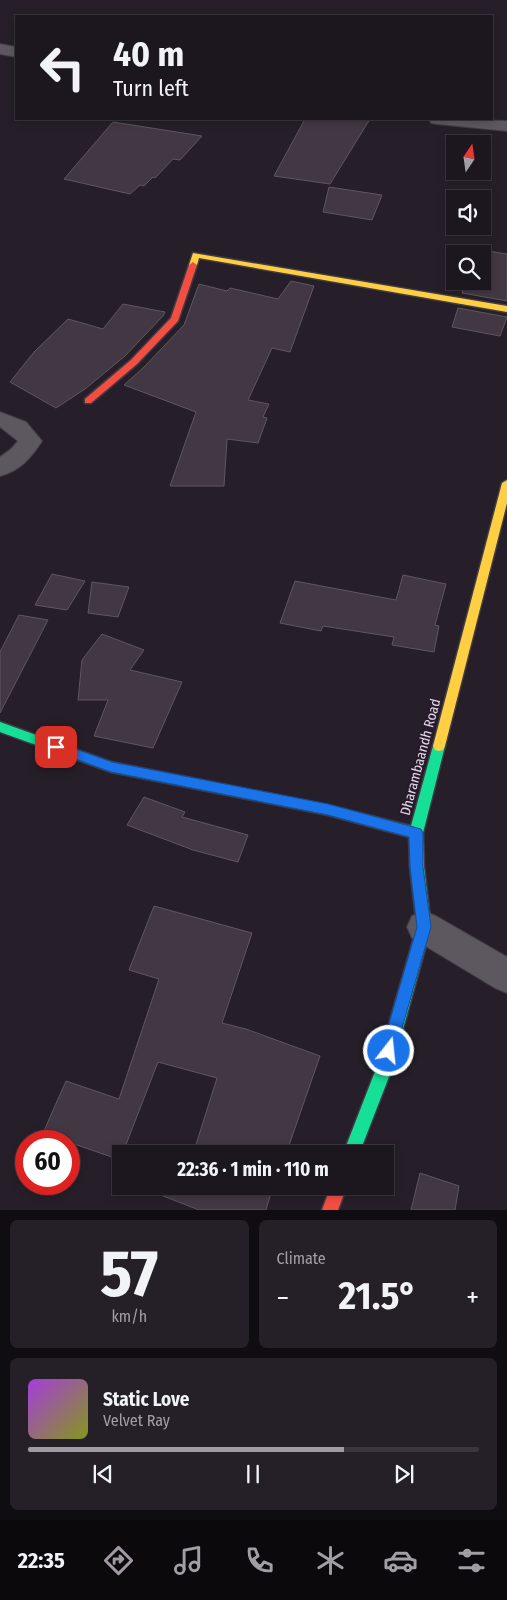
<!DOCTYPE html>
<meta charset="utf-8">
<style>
:root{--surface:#1c171f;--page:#252028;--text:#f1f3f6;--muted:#a09fa4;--line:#3a363d;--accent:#a199a4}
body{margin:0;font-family:"Fira Sans Condensed",sans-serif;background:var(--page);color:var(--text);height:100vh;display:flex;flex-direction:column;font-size:19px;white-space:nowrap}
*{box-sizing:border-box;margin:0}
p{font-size:16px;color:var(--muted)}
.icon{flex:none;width:28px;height:28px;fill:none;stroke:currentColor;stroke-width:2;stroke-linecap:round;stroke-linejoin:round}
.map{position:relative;height:1210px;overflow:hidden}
.side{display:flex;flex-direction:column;gap:10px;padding:10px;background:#0f0d11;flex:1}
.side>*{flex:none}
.banner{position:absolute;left:15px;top:15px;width:478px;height:105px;border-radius:0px;box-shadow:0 2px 8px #0003,0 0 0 1px var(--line);background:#1c171f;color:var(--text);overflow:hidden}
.needle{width:32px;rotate:13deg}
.tools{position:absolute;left:446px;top:135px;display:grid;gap:10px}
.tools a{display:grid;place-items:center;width:45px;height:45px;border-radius:0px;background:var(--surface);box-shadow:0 2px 8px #0003,0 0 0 1px var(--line);font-size:25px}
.speed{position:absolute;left:15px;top:1130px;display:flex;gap:10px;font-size:25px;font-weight:700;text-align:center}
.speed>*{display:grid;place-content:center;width:65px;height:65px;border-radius:50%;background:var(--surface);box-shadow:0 2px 8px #0003,0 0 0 1px var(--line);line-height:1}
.speed .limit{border:8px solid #d22;background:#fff;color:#111}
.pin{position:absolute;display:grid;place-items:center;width:42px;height:42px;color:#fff;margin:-21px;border-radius:10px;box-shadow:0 2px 8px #0006}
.me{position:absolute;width:55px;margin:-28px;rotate:16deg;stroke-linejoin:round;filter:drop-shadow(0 0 4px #0008)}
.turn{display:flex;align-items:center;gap:18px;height:105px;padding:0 15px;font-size:22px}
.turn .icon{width:65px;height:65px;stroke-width:2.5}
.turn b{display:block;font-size:35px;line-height:42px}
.big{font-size:38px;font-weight:700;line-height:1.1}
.side .card{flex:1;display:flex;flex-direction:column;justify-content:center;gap:8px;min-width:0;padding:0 18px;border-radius:8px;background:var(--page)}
.side .dial{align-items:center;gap:0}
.dial b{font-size:65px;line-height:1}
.song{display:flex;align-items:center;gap:15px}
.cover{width:60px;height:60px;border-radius:8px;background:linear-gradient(135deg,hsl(280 70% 55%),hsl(70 70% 35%))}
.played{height:5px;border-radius:2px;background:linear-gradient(90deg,var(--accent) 70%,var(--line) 70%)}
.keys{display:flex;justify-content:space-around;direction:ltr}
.heat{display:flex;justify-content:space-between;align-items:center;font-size:28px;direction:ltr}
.side .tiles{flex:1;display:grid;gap:10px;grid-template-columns:1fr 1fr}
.card:last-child{grid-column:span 2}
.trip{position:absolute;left:112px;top:1145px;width:282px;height:50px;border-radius:0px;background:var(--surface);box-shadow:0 2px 8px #0003,0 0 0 1px var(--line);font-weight:700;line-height:50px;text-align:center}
.menu{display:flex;height:80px;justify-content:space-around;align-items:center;background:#0b090c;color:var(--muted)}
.menu .icon{width:35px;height:35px}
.menu .current{color:var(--accent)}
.menu b{font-size:22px;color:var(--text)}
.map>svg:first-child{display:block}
</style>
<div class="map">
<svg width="507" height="1210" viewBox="0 0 507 1210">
<rect width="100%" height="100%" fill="#261f29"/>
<path fill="#423844" stroke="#5d575f" d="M 305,119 L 370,119 L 330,184 L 274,176 Z
M 113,122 L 202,136 L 180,160 L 173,159 L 155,178 L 153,177 L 144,186 L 140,185 L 130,194 L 64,179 Z
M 329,187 L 382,195 L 372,220 L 323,212 Z
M 476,249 L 507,254 L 507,301 L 462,293 L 466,281 L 482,281 L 482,254 L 475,254 Z
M 291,281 L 314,286 L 290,352 L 272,348 L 248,400 L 269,404 L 263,417 L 267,418 L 258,443 L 227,439 L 224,486 L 170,486 L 196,412 L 124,385 L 143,368 L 184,325 L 199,284 L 227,291 L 230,288 L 278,299 Z
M 123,304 L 165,312 L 163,316 L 125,356 L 85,389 L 56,408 L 10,382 L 34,352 L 68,319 L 103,329 Z
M 458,308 L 507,317 L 500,336 L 452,327 Z
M 52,574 L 85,581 L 67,610 L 35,605 Z
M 403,575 L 446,584 L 435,625 L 439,626 L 434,652 L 392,645 L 394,637 L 323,626 L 321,631 L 280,623 L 295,581 L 396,600 Z
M 92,582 L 129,587 L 118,617 L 88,613 Z
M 19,615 L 48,620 L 0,713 L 0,652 Z
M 102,634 L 144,650 L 130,670 L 182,682 L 153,748 L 94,736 L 108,700 L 78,700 L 82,660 Z
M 144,797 L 185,812 L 182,817 L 248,835 L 238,862 L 193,850 L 127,825 Z
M 154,906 L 252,933 L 222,1023 L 246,1029 L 320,1056 L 286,1154 L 193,1154 L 217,1078 L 158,1062 L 120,1160 L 43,1133 L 66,1081 L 119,1099 L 159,979 L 129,970 Z
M 420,1173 L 459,1186 L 455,1210 L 411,1210 Z
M 156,1186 L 273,1186 L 266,1210 L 199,1210 L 153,1192 Z"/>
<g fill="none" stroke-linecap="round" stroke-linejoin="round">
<defs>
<path id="street" d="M 0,44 L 16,47 L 16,57 L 0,54 Z
M 429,119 L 507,121 L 507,131 L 437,124 L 431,123 Z
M 0,412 L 26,422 L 42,441 C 31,458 20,471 0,476 L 0,457 L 11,449 L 18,441 L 0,427 Z
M 424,911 L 436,916 L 507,957 L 507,993 L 495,988 L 412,938 L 407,927 L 412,916 Z"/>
<path id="fast" d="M 0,722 L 111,762 L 328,805 L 411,826 L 433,746 L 435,742 L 439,741 L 443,742 L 445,746 L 423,833 L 424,867 L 431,927 L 392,1069 L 359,1154 L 343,1154 L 376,1069 L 417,927 L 410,867 L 409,837 L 328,815 L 111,772 L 0,732 Z"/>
<path id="slow" d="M 193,253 L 507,306 L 507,312 L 199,258 L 197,265 L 193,268 L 189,265 Z
M 507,480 L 507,503 L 445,746 L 443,750 L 439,751 L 435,750 L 433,746 L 502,483 Z"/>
<path id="jam" d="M 193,262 L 197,265 L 178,321 L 137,364 L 91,403 L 85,403 L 85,399 L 131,360 L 171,318 L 189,265 Z
M 331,1186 L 347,1186 L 338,1210 L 322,1210 Z"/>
</defs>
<use href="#street" stroke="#413b44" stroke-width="2"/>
<use href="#fast" stroke="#413b44" stroke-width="3"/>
<use href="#slow" stroke="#413b44" stroke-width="3"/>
<use href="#jam" stroke="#413b44" stroke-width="3"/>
<use href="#street" fill="#5d585f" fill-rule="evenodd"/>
<use href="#fast" fill="#16e098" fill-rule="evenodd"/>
<use href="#slow" fill="#ffcf43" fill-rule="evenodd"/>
<use href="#jam" fill="#f24e42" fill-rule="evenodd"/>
</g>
<path fill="#1a73e8" stroke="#114b97" d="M 56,742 L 112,762 L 328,804 L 421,829 L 423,833 L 423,867 L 431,927 L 394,1056 L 389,1058 L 383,1056 L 381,1051 L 417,927 L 410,867 L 409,837 L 328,815 L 111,772 L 51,750 L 49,747 L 51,743 Z"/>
<g text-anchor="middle" stroke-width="5" stroke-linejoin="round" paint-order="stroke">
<g font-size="14" fill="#e3dae6" stroke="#281b2d">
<text transform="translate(420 757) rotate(-75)" y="5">Dharambaandh Road</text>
</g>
</g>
</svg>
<div class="tools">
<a><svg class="needle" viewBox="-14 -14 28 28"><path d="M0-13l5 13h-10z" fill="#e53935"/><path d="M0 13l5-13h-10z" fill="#a09fa4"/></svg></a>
<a><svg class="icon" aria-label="sound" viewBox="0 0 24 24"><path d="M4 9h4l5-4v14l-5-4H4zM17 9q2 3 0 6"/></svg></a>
<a><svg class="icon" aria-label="search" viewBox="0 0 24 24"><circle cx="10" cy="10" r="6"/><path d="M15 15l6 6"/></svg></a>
</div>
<div class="speed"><div class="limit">60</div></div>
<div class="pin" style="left:56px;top:747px;background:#d93025"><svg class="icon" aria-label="arrive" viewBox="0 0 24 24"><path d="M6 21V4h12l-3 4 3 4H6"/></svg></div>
<svg class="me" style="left:389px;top:1051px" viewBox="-20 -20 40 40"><circle r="17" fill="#1a73e8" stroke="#fff" stroke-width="3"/><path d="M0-11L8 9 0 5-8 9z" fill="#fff"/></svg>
<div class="trip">22:36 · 1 min · 110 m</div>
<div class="banner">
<div class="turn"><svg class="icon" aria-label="left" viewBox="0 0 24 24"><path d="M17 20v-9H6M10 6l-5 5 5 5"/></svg><div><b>40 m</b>Turn left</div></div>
</div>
</div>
<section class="side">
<div class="tiles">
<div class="card dial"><b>57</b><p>km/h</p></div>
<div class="card"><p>Climate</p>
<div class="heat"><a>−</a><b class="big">21.5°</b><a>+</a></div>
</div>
<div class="card">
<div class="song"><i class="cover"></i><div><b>Static Love</b><p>Velvet Ray</p></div></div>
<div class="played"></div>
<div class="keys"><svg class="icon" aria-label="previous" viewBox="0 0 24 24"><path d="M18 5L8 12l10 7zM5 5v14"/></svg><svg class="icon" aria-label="pause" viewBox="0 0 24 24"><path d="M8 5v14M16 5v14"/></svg><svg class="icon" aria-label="next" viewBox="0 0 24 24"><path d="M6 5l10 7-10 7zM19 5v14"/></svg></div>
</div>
</div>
</section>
<nav class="menu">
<b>22:35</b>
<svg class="icon current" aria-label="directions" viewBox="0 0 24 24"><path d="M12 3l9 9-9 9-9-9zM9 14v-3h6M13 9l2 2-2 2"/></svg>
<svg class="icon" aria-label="music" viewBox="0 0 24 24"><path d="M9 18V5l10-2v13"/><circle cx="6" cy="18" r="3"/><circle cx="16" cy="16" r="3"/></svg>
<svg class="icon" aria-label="phone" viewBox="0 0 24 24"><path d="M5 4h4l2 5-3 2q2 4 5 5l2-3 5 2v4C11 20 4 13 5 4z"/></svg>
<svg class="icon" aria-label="climate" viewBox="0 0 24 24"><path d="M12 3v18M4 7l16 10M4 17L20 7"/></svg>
<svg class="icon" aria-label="car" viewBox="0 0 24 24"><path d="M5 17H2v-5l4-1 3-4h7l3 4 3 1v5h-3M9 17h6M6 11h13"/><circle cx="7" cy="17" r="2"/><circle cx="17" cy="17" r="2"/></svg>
<svg class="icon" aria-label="filters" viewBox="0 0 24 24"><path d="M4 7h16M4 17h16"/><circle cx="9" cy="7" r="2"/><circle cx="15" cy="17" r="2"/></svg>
</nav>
